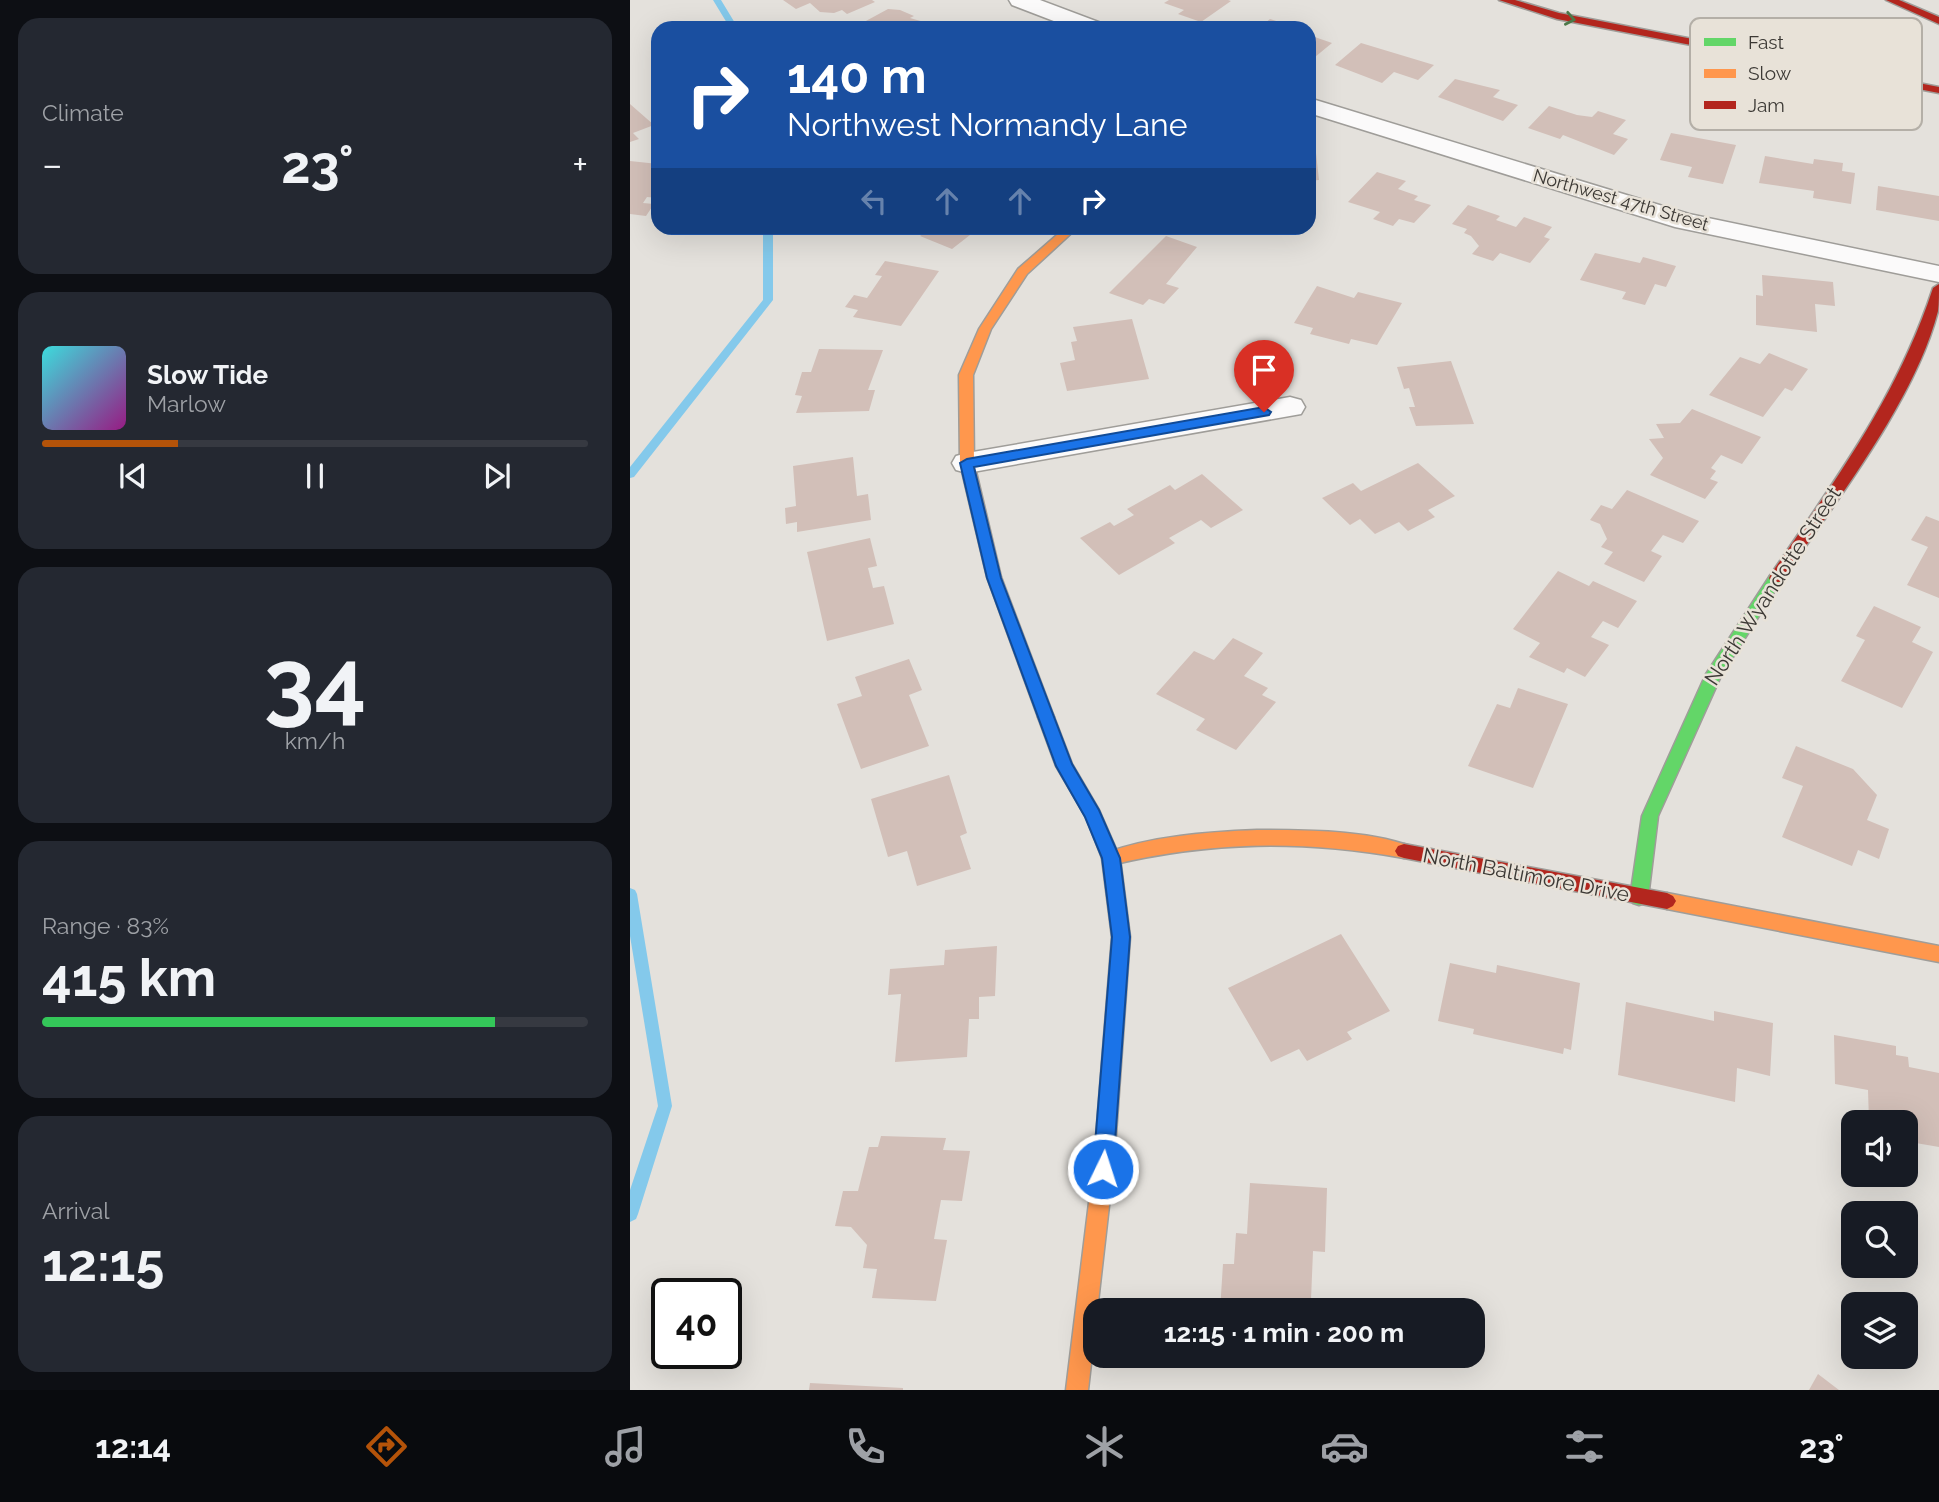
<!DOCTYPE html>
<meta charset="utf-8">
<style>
:root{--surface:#171b24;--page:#242831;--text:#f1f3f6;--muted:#9ea1a6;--line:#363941;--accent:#b45309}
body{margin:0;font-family:Raleway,sans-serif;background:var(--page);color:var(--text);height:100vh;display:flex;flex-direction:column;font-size:26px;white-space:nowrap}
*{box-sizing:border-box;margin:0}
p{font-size:23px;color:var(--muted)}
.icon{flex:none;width:38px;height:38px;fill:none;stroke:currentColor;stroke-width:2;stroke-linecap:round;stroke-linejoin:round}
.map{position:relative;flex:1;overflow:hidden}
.panel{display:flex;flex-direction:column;gap:18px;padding:18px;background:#0d0f14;width:630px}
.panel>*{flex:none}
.top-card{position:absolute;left:21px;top:21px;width:665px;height:214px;border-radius:21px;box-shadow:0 7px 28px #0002;background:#1a4fa0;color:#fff;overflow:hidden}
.fabs{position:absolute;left:1211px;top:1110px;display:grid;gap:14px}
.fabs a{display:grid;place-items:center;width:77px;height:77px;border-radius:14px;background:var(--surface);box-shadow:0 7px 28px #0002;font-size:35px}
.speed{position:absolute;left:21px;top:1278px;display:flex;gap:14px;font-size:35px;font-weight:700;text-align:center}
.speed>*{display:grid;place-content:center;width:91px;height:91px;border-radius:50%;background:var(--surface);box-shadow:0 7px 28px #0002;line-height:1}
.speed .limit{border:4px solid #111;border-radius:10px;background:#fff;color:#111}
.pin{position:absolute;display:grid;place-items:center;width:60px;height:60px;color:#fff;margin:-72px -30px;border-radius:50% 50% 50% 0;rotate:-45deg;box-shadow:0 0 7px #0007}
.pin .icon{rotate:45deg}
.me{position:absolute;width:77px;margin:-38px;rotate:4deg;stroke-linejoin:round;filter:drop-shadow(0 0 5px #0008)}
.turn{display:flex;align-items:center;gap:24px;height:147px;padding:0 21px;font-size:32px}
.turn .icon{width:91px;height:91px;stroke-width:2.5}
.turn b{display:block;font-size:49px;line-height:60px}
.lanes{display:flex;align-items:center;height:66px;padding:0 21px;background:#0003;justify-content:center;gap:35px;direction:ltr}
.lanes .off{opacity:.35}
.big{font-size:52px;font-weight:700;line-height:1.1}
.panel .card{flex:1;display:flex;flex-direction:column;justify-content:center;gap:10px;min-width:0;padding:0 24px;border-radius:21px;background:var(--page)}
.panel .dial{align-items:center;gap:0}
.dial b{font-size:91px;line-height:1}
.song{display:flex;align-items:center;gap:21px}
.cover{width:84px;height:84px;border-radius:10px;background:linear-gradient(135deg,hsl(180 70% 55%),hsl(310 70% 35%))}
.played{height:7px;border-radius:4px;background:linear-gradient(90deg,var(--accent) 25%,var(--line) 25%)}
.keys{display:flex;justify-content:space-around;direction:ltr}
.heat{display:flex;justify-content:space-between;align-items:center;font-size:38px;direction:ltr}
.charge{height:10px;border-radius:5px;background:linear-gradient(90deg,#34c759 83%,var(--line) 0)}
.trip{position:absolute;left:453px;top:1298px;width:402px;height:70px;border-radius:21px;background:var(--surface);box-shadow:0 7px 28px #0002;font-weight:700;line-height:70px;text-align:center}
.dock{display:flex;height:112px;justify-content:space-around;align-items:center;background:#090b0e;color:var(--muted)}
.dock .icon{width:49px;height:49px}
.dock .current{color:var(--accent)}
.dock b{font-size:32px;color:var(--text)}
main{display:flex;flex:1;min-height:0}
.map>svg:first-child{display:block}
</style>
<main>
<section class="panel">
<div class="card"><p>Climate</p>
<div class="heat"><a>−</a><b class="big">23°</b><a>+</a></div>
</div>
<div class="card">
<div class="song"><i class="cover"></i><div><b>Slow Tide</b><p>Marlow</p></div></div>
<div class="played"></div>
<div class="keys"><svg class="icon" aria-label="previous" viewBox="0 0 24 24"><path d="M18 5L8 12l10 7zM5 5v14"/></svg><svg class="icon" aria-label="pause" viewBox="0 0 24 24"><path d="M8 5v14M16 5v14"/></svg><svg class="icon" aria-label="next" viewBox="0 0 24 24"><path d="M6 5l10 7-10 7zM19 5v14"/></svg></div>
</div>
<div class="card dial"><b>34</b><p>km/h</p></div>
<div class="card"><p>Range · 83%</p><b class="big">415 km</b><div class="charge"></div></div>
<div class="card"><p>Arrival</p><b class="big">12:15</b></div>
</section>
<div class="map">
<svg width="1309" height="1390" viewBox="0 0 1309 1390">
<rect width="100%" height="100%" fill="#e4e1dc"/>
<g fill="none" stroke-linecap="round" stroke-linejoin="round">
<path fill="#84c9eb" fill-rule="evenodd" d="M 83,0 L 91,0 L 108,28 L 100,28 Z
M 133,228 L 143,228 L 143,300 L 4,477 L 0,478 L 0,467 L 133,300 Z
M 0,888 L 5,890 L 7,894 L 42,1106 L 8,1214 L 6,1219 L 0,1222 L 0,1190 L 28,1106 L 0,936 Z"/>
</g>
<path fill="#d2bfb8" d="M 153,0 L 242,0 L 245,2 L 217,14 L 212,10 L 204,13 L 190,12 L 180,3 L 166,9 Z
M 539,0 L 598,0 L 601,1 L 571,22 L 548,14 L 554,10 L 534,3 Z
M 258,9 L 270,10 L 284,16 L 280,18 L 315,28 L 223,28 Z
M 640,19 L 665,27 L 665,28 L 629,28 Z
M 679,35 L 702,43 L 685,57 L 679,55 Z
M 731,43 L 804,65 L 788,80 L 764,72 L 752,83 L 705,65 Z
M 825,79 L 870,90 L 863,97 L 888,105 L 873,121 L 808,97 Z
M 0,104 L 24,125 L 3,133 L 9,139 L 0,142 Z
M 919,106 L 947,115 L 962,117 L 968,111 L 996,120 L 983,134 L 998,139 L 984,155 L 933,135 L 930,139 L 898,128 Z
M 1041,133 L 1106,145 L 1093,184 L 1058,177 L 1062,167 L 1030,160 Z
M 679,153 L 686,153 L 689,180 L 679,181 Z
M 1135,156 L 1183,164 L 1184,159 L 1213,163 L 1212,171 L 1225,173 L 1221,204 L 1183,198 L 1184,191 L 1129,183 Z
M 0,161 L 28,164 L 28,198 L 17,197 L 13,203 L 24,204 L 16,216 L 0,214 Z
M 747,172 L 776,181 L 768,189 L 788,196 L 784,200 L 801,205 L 784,223 L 769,219 L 763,226 L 743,219 L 750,212 L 718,202 Z
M 1248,186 L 1309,196 L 1309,221 L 1246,210 Z
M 838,205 L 870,216 L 866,220 L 886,227 L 894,217 L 922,227 L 914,237 L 920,239 L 900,263 L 870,253 L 863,261 L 842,254 L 849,246 L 841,236 L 834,233 L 837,229 L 822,224 Z
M 284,228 L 349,228 L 322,249 L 290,236 L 295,232 Z
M 536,236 L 567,247 L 536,284 L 549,288 L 534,304 L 519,299 L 513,305 L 479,293 Z
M 965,253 L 1010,263 L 1013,257 L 1046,266 L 1036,287 L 1025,284 L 1015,305 L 992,299 L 996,292 L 950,280 Z
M 255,261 L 309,271 L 271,326 L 223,317 L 228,310 L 215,307 L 224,295 L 237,298 L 252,276 L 245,275 Z
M 1132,275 L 1203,282 L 1205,306 L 1185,304 L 1187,332 L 1126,325 L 1126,295 L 1133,296 Z
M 687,286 L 724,298 L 728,292 L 772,303 L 747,345 L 721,339 L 719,344 L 680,334 L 683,328 L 664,323 Z
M 502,319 L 519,379 L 437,391 L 430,363 L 445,360 L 441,342 L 447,341 L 443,327 Z
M 189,349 L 253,350 L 238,390 L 245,390 L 239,411 L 166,413 L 172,396 L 165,395 L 172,372 L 181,372 Z
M 1139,353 L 1178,369 L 1162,391 L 1155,388 L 1133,417 L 1079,395 L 1110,357 L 1130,364 Z
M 821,361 L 844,424 L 786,426 L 779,407 L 785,407 L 779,388 L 774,389 L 767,367 Z
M 1062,409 L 1131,437 L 1112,464 L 1091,455 L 1081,468 L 1086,471 L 1080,479 L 1088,482 L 1075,499 L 1020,475 L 1033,458 L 1019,439 L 1034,438 L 1026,424 L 1050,423 Z
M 223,457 L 227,496 L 238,494 L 241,520 L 167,532 L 167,522 L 156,524 L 155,508 L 166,506 L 163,466 Z
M 788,463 L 825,496 L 798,510 L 805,517 L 778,531 L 769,522 L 745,534 L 730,519 L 720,525 L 692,498 L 723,483 L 731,491 Z
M 572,474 L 613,510 L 581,528 L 571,520 L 539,538 L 545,543 L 489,575 L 450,538 L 480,522 L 484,526 L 504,515 L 497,509 L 540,485 L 545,490 Z
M 997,490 L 1069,521 L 1053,543 L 1033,535 L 1021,551 L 1032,556 L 1014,582 L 974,564 L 983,552 L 971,547 L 977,539 L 970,524 L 960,520 L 971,505 L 982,509 Z
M 1296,516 L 1309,521 L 1309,598 L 1277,585 L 1298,547 L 1281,540 Z
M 240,538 L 247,566 L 238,568 L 243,588 L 254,586 L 264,624 L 197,641 L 177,552 Z
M 928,571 L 959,586 L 963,581 L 1007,601 L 988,628 L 973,621 L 961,637 L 979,645 L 955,677 L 937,668 L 934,673 L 899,657 L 910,643 L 883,629 Z
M 1244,606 L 1291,627 L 1282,642 L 1303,652 L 1272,708 L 1211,681 L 1235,640 L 1226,636 Z
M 603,638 L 633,653 L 614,676 L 638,688 L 632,695 L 646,702 L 606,750 L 566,730 L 575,719 L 526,694 L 564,651 L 584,660 Z
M 279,659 L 292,690 L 279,695 L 299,746 L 231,769 L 207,704 L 232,696 L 225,677 Z
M 888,688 L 938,704 L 903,788 L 838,766 L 867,704 L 880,708 Z
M 1166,746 L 1223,769 L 1247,795 L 1237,820 L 1259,829 L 1249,859 L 1228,850 L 1222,866 L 1152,837 L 1173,786 L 1152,778 Z
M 319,775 L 337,833 L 330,836 L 341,869 L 287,886 L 277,851 L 258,857 L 241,799 Z
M 711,934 L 760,1011 L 717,1032 L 722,1039 L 677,1061 L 669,1049 L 641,1062 L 598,988 Z
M 367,946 L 365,996 L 349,997 L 349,1019 L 339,1019 L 337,1057 L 265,1062 L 271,994 L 258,995 L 260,969 L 314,965 L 315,950 Z
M 820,963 L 866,973 L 867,965 L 950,983 L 941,1050 L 934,1048 L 933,1054 L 843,1034 L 844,1029 L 808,1021 Z
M 996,1002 L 1084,1021 L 1084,1011 L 1143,1023 L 1140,1076 L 1107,1068 L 1105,1102 L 988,1075 Z
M 1204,1035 L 1266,1046 L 1266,1055 L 1278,1057 L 1279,1067 L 1309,1073 L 1309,1147 L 1280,1142 L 1276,1122 L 1239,1122 L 1238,1090 L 1205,1084 Z
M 251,1136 L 316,1138 L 313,1150 L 340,1151 L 332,1201 L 311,1200 L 304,1239 L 317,1240 L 306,1301 L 242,1298 L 247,1269 L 233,1268 L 237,1245 L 221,1227 L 205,1226 L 213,1191 L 228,1191 L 239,1147 L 248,1147 Z
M 620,1183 L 697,1188 L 695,1252 L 683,1251 L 681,1300 L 651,1298 L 651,1311 L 590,1311 L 593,1264 L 604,1264 L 606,1233 L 617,1234 Z
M 1188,1374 L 1209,1390 L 1179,1390 Z
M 180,1383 L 273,1388 L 273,1390 L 179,1390 Z"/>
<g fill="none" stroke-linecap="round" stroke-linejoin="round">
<defs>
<path id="street" d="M 379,0 L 410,0 L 471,23 L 474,28 L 442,28 L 382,5 Z
M 679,98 L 1059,214 L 1309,266 L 1309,282 L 1045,227 L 679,113 Z
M 660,397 L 671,400 L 675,407 L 671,414 L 337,473 L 326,470 L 322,463 L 326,456 L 337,453 Z"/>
<path id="fast" d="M 1146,573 L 1153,578 L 1091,676 L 1028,816 L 1018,898 L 1015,903 L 1009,905 L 1003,903 L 1000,898 L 1012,816 L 1076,674 L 1141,574 Z"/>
<path id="slow" d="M 435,228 L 447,228 L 397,274 L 361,329 L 343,375 L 344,463 L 371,577 L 424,717 L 422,721 L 410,721 L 408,717 L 357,577 L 330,463 L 329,375 L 349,329 L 388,269 Z
M 627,830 C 674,830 735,830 780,846 L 783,851 L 780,856 L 774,858 C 672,840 582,841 481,865 L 475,863 L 472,858 L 475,853 C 523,836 576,832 627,830 Z
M 1037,893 L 1309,946 L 1309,962 L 1037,909 L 1031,906 L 1028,901 L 1031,896 Z
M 474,1153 L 481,1155 L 484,1162 L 458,1390 L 436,1390 L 464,1162 L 467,1155 Z"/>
<path id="jam" d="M 869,0 L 885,0 L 929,13 L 1309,87 L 1309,93 L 927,19 Z
M 1256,0 L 1269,0 L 1309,17 L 1309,24 Z
M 1309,284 C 1309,293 1309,303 1308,311 C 1285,401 1203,505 1151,582 L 1141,582 L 1139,578 L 1141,574 C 1205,480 1267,398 1303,288 Z
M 416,711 L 422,713 L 424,717 L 442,764 L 469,810 L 490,858 L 500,937 L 484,1162 L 481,1169 L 474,1171 L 467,1169 L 464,1162 L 482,937 L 472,858 L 456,817 L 426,766 L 408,717 L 410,713 Z
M 774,844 L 1037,893 L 1043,896 L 1046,901 L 1043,906 L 1037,909 L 774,858 L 768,856 L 765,851 L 768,846 Z"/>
</defs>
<use href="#street" stroke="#9f9d99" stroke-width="3"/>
<use href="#fast" stroke="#9f9d99" stroke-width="3"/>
<use href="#slow" stroke="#9f9d99" stroke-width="3"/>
<use href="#jam" stroke="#9f9d99" stroke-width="3"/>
<use href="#street" fill="#fbfafa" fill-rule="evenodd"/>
<use href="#fast" fill="#63d668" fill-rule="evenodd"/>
<use href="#slow" fill="#ff974d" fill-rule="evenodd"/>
<use href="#jam" fill="#b3261e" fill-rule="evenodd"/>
</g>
<defs><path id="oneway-chevron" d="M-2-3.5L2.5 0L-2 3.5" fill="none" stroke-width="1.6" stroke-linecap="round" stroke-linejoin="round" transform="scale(1.75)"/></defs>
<use stroke="#4c7849" href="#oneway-chevron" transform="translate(940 19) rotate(11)"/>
<path fill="#1a73e8" stroke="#114b97" stroke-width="2" d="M 634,407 L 641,412 L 639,415 L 344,467 L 371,578 L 442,764 L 469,810 L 490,858 L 500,937 L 483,1169 L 480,1175 L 473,1178 L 466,1175 L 463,1169 L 482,937 L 472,858 L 455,817 L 426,766 L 357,578 L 330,463 L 337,459 Z"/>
<g text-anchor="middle" stroke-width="5" stroke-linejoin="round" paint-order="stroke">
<g font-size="18" fill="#3c3935" stroke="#e8e2d8">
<text transform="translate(991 200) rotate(16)" y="6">Northwest 47th Street</text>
</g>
<g font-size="21" fill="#3c3935" stroke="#e8e2d8">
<text transform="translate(1143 586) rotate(-57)" y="7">North Wyandotte Street</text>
<text transform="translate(896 875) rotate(11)" y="7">North Baltimore Drive</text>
</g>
</g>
<rect x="1060" y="18" width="232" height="112" rx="10" fill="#e8e2d8" stroke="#b4afa7" stroke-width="2"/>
<rect x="1074" y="38" width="32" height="8" fill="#63d668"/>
<rect x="1074" y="69" width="32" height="9" fill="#ff974d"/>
<rect x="1074" y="101" width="32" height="8" fill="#b3261e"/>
<g font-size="19" fill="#3c3935">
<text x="1118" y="49">Fast</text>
<text x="1118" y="80">Slow</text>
<text x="1118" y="112">Jam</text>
</g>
</svg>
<div class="fabs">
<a><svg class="icon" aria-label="sound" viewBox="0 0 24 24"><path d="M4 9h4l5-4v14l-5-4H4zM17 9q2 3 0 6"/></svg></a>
<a><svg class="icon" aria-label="search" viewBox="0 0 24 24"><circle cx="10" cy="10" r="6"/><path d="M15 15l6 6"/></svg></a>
<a><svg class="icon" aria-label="layers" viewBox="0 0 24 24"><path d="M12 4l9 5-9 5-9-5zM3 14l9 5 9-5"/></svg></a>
</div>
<div class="speed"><div class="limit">40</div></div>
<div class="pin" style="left:634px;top:412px;background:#d93025"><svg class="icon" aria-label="arrive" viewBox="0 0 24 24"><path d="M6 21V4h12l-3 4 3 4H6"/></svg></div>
<svg class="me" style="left:473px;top:1169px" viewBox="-20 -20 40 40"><circle r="17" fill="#1a73e8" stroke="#fff" stroke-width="3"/><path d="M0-11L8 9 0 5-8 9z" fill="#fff"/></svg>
<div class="trip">12:15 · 1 min · 200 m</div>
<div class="top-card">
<div class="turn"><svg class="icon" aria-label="right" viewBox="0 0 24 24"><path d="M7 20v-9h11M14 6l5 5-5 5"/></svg><div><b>140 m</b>Northwest Normandy Lane</div></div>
<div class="lanes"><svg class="icon off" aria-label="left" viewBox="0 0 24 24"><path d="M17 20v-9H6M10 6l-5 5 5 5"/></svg><svg class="icon off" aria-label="ahead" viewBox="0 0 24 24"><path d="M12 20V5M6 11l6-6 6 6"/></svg><svg class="icon off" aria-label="ahead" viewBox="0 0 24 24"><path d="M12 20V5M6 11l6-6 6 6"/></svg><svg class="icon" aria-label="right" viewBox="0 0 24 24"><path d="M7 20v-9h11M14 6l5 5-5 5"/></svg></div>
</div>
</div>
</main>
<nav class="dock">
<b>12:14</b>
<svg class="icon current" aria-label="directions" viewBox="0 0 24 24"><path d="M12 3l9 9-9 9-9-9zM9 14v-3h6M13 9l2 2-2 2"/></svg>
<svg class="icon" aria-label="music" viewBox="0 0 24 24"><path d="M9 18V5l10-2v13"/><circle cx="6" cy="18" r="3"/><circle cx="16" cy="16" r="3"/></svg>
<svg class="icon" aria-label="phone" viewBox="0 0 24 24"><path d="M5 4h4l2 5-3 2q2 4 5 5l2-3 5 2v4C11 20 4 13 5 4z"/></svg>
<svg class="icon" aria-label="climate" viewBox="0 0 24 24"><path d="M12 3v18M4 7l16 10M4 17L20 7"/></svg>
<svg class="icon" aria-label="car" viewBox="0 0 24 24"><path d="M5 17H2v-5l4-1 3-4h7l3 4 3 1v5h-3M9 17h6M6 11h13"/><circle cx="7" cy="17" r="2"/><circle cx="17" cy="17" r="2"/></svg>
<svg class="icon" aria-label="filters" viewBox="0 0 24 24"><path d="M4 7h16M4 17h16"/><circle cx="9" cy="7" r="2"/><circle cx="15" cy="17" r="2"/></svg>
<b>23°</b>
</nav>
